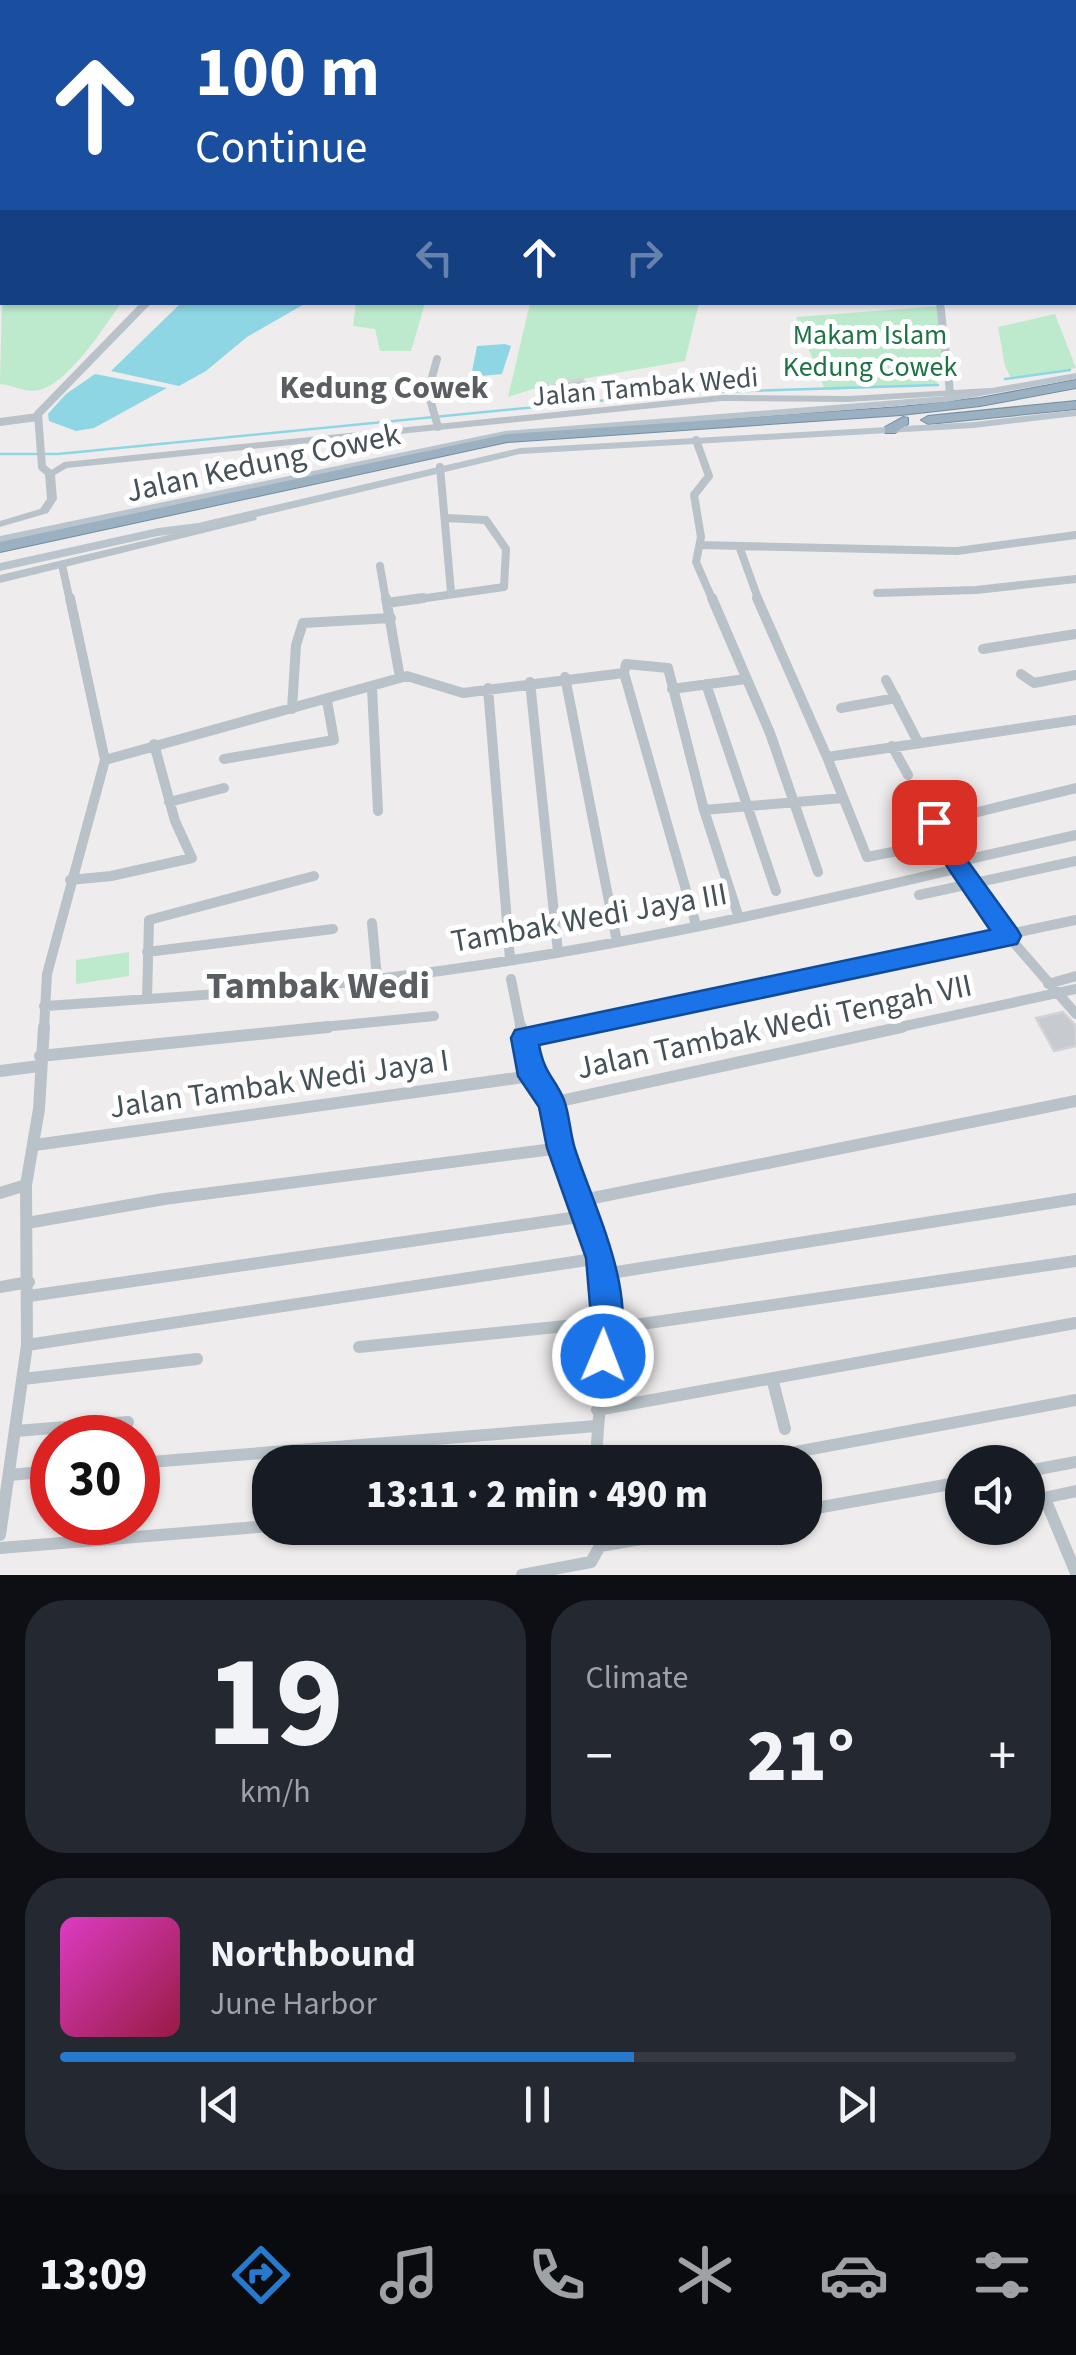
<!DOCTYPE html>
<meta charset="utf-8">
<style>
:root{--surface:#171b24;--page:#242831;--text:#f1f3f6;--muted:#9ea1a6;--line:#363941;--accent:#2779ce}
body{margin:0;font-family:"Source Sans 3",sans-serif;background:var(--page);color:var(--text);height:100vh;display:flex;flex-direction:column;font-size:38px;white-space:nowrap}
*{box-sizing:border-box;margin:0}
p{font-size:32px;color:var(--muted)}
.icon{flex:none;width:55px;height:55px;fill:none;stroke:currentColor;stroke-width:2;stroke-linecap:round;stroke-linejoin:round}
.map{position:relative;height:1575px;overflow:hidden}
.panel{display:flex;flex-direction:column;gap:25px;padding:25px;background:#0d0f14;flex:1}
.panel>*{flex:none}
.guide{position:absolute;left:0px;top:0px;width:1078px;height:305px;box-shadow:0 2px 8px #0004;background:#1a4fa0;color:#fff;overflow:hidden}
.tools{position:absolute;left:945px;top:1445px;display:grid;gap:20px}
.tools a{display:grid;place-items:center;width:100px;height:100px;border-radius:50%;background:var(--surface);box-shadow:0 2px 8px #0004;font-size:50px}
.speed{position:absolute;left:30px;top:1415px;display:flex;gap:20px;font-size:50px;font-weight:700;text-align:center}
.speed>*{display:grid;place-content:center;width:130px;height:130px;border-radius:50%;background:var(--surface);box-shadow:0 2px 8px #0004;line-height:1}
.speed .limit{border:15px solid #d22;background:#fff;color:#111}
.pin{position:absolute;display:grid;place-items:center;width:85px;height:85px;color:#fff;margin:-42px;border-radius:20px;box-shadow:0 5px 15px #0006}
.me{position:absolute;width:110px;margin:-55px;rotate:1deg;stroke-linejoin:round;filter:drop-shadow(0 0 8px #0008)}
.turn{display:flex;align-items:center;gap:35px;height:210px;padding:0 30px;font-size:45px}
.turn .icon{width:130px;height:130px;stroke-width:2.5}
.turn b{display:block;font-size:70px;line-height:85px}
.lanes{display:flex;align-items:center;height:95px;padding:0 30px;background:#0003;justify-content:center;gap:50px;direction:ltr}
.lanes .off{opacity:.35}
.big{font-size:75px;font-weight:800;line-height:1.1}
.panel .widget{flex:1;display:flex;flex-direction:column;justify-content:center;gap:15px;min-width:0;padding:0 35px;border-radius:40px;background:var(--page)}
.panel .dial{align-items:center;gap:0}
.dial b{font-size:130px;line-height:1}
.song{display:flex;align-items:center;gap:30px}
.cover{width:120px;height:120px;border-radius:15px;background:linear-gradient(135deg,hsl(310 70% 55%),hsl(340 70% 35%))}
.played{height:10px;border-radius:5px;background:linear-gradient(90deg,var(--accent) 60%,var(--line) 60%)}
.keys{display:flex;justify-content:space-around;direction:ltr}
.heat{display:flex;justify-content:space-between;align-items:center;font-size:55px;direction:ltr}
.panel .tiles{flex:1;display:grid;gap:25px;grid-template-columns:1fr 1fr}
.widget:last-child{grid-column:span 2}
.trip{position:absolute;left:252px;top:1445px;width:570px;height:100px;border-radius:40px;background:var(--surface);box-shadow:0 2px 8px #0004;font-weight:800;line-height:100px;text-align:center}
.tab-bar{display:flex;height:160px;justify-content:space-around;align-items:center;background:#090b0e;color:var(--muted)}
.tab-bar .icon{width:70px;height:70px}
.tab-bar .active{color:var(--accent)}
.tab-bar b{font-size:45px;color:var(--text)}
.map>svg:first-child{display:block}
</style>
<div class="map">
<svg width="1076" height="1575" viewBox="0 0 1076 1575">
<rect width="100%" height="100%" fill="#efeced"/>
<path fill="#bdeacc" d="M 2,299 L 2,302 L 121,303 C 106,325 67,385 39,390 C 24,393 14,385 0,384 Z
M 356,303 L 425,303 L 411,351 L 380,351 L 375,329 L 353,326 Z
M 530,303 L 530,302 L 699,303 L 685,361 L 542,386 L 508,397 Z
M 941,306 L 947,370 L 931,370 L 938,385 L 825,390 L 796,317 Z
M 1055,314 L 1076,368 L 1011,378 L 1005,366 L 998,327 Z
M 129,952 L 129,976 L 76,984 L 76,960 Z"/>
<path fill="#8ed6e4" d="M 0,0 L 495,0 L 2,2 L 0,239 Z
M 181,303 L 181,302 L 306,303 L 247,337 L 206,371 L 179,386 L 111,371 Z
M 505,344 L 511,346 L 502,374 L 471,377 L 477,346 Z
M 95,374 L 167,388 L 94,428 L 76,431 L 49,421 L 48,414 L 66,394 Z"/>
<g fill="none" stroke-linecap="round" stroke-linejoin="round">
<path stroke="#8ed6e4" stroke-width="2.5" d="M 1005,379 L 1070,370
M 0,454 L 58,454 L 679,393 L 938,385"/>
</g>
<path fill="#c7cacf" stroke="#d1d3d8" stroke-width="2.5" d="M 582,379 L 590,389 L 552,398 L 545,387 Z
M 1063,1012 L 1076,1026 L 1076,1046 L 1054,1051 L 1036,1018 Z"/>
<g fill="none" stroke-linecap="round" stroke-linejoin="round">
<defs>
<path id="trunk" d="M 1076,380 L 1076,388 L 980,406 L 901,415 L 507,442 L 0,552 L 0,542 L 507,434 L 901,407 L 980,398 Z
M 1076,401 L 1076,409 L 928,424 L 921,420 L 928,416 Z
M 903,417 L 908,418 L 908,424 L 895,433 L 885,433 L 885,427 Z"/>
</defs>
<use href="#trunk" stroke="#738da3" stroke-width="2"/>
<path stroke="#b9c2c8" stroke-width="6" d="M 1059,2 L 1063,0"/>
<path stroke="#b9c2c8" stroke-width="8" d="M 940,302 L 950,392
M 437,359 L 428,392 L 438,427
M 0,422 L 38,417
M 696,440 L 709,476 L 694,495 L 701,537 L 696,562 L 713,601
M 440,467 L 451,592
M 50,474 L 42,467 L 38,414 L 147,302
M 700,545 L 957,551 L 1076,535
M 739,546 L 759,601
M 62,565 L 70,601
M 380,566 L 386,601
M 877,593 L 976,590 L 1076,579
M 405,601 L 504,587 L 506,549 L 486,520 L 446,518"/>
<path stroke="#b9c2c8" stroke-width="10" d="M 386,598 L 400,678
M 712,598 L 770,733 L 818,872
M 757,598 L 827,757 L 1076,720
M 387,603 L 423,598
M 983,649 L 1076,634
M 624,673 L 626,664 L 668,668 L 704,810 L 739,918
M 624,673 L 696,925
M 1021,674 L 1034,683 L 1076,675
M 565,677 L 617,942
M 886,680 L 918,742
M 530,682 L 558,952
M 706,684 L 776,891
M 372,688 L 378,811
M 488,688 L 510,959
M 672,689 L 746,679
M 841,708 L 896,698
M 292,709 L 296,645 L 303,623 L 391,618
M 892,746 L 908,775
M 827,757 L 867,857 L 944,842
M 224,759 L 334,740 L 327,701
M 105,760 L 407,676 L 463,693 L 624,673
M 1076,788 L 933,823 L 1008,936 L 1076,1014
M 169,802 L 224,788
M 704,810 L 843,798
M 956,862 L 1076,835
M 70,880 L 111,876 L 192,858 L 175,821 L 154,744
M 919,895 L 1076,861
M 372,923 L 377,978
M 147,952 L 333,929
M 511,979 L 521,1029
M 1048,984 L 1076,976
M 147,999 L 149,920 L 314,876
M 44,1006 C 158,998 272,992 385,978 C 579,955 770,913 960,868
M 44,1029 L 47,974 L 105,760 L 70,598
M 303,1029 L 434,1016
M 558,1029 L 1076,920
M 891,1029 L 1076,989"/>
<path stroke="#b9c2c8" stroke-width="12" d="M 521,1027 L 531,1076 L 551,1103
M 526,1036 L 570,1027
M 40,1056 L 328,1027
M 0,1071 L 39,1066
M 551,1103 L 902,1027
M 551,1103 C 559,1162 594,1212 603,1271 C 612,1334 598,1399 596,1462
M 35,1145 L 531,1076
M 0,1193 L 26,1185
M 578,1201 L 1076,1101
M 27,1223 L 164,1199 L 561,1148
M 604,1274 L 1076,1199
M 0,1287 L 29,1282
M 29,1296 L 585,1216
M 607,1329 L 1076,1261
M 27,1345 L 600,1258
M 359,1347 L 605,1322
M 772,1378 L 785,1429
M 23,1379 L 197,1359
M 597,1410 L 1076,1323
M 16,1431 L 128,1422
M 741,1462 L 1076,1400
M 138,1463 L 596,1426
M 1028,1471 L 1076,1462
M 10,1475 L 52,1471
M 1076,1491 L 1048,1497 L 1046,1501 L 1076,1573
M 805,1510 L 962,1482
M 0,1535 L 27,1345 L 26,1185 L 39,1109 L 44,1027
M 600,1546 L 706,1528
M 0,1548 L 270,1526
M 522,1575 L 591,1562 L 600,1546 L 598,1528"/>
<path fill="#b9c2c8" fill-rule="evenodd" d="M 990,388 L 995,391 L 993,393 L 848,402 L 722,401 L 67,468 L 55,475 L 57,499 L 48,513 L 0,527 L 0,521 L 40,509 L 47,499 L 45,474 L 64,462 L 722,395 L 848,396 Z
M 252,515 L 257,518 L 256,520 L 0,583 L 0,575 Z"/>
<path fill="#b9c4cd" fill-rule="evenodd" d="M 1076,373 L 1076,379 L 947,402 L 505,437 L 0,544 L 0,536 L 505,431 L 947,396 Z
M 1076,410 L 1076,416 L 974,428 L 520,454 L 198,531 L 158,536 L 0,571 L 0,563 L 158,528 L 198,523 L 520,448 L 974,422 Z"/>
<use href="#trunk" fill="#9bb0c0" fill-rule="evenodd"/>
</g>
<path fill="#1a73e8" stroke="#114b97" stroke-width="2.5" d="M 934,813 L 942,815 L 964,856 L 1017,929 L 1021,936 L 1017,944 L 539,1045 C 545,1076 554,1076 564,1100 C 570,1116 570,1136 576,1152 C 597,1215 642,1301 614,1367 L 603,1371 L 593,1367 L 588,1356 L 592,1329 L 586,1258 L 547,1148 L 539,1107 L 518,1076 L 511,1038 L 515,1030 L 990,930 L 948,868 L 922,822 Z"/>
<g text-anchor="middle" stroke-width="10" stroke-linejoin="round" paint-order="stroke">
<g font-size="28" fill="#1e7344" stroke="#fff">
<text x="870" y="344">Makam Islam<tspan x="870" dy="32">Kedung Cowek</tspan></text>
</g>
<g font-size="28" fill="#465158" stroke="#fff">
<text transform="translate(645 386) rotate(-5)" y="10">Jalan Tambak Wedi</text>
</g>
<g font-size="32" font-weight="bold" fill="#5a5d61" stroke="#fff">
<text x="384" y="398">Kedung Cowek</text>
</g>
<g font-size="32" fill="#465158" stroke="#fff">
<text transform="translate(263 462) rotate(-12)" y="11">Jalan Kedung Cowek</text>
<text transform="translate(589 917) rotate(-10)" y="11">Tambak Wedi Jaya III</text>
<text transform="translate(774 1026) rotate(-12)" y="11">Jalan Tambak Wedi Tengah VII</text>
<text transform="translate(279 1083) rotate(-8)" y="11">Jalan Tambak Wedi Jaya I</text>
</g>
<g font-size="38" font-weight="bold" fill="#5a5d61" stroke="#fff">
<text x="318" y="998">Tambak Wedi</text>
</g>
</g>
</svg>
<div class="tools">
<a><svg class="icon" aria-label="sound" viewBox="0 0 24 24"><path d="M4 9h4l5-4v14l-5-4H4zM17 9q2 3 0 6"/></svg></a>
</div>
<div class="speed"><div class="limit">30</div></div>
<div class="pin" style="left:934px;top:822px;background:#d93025"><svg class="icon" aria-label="arrive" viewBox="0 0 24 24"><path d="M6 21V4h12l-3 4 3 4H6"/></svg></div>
<svg class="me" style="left:603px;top:1356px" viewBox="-20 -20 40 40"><circle r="17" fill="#1a73e8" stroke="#fff" stroke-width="3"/><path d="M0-11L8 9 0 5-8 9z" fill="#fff"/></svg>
<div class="trip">13:11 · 2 min · 490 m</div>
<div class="guide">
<div class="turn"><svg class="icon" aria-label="ahead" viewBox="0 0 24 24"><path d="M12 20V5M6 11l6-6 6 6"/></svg><div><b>100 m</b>Continue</div></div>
<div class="lanes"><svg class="icon off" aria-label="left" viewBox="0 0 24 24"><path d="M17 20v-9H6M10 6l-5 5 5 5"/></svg><svg class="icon" aria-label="ahead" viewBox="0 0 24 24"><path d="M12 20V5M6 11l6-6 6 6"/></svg><svg class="icon off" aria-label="right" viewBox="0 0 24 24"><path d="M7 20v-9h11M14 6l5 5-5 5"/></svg></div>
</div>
</div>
<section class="panel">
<div class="tiles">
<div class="widget dial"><b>19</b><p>km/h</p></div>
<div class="widget"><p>Climate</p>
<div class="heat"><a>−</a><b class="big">21°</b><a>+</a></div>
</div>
<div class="widget">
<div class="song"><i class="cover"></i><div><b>Northbound</b><p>June Harbor</p></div></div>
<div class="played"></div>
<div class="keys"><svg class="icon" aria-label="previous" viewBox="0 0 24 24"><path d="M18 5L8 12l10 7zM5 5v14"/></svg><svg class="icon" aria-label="pause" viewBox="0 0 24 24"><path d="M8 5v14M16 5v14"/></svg><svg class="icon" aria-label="next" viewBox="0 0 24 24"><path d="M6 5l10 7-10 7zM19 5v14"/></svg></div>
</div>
</div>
</section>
<nav class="tab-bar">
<b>13:09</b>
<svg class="icon active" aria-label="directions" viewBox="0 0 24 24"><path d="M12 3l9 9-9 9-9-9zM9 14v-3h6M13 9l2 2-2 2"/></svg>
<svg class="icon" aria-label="music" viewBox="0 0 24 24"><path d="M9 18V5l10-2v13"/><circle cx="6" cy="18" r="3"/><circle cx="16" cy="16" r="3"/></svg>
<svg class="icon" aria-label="phone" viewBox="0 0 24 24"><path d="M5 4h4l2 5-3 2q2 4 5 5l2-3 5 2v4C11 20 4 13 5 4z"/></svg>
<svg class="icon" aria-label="climate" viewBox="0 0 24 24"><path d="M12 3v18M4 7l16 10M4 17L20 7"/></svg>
<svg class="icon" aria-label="car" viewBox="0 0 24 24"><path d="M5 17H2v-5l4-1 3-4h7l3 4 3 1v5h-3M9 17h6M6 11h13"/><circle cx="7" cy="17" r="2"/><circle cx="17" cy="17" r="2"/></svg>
<svg class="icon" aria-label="filters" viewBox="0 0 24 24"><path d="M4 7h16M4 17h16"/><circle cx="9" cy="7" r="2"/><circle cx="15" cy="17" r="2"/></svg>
</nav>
